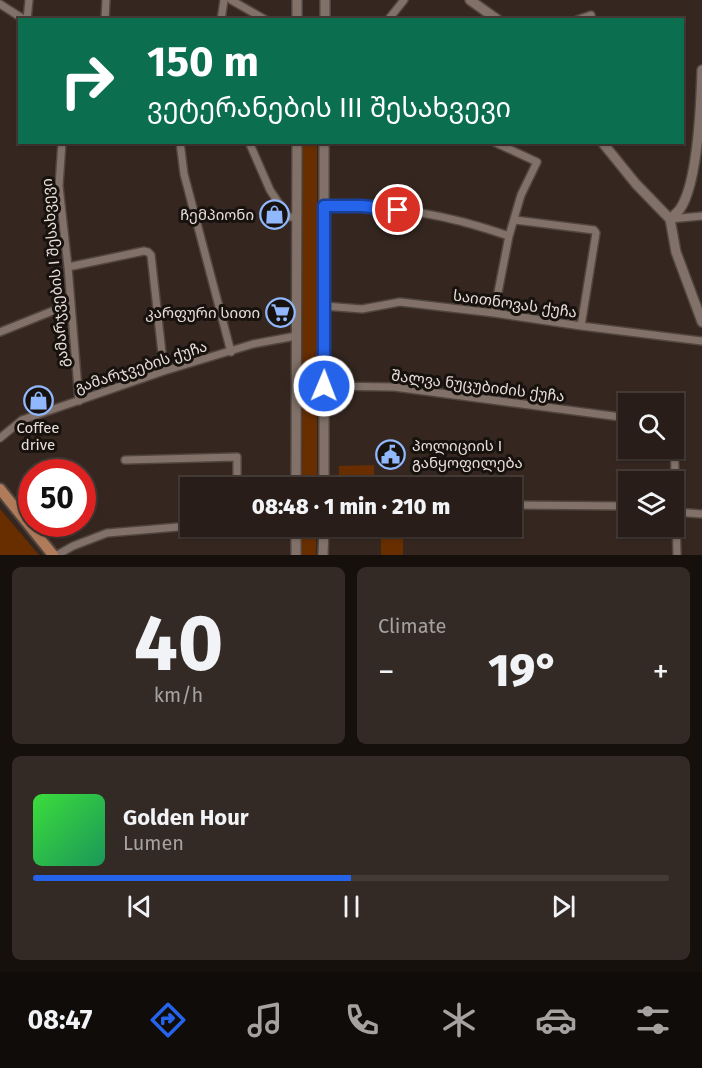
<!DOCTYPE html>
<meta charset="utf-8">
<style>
:root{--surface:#281d18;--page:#342a25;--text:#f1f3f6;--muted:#a5a2a2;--line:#443b37;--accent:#2563eb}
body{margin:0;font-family:"Fira Sans","Noto Sans Georgian",sans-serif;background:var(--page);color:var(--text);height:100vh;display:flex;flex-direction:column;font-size:22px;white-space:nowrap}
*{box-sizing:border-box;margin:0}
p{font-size:20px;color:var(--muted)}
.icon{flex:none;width:33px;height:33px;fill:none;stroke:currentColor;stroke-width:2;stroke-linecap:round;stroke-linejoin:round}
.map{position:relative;height:555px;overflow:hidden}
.sheet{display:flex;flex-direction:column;gap:12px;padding:12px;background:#16100d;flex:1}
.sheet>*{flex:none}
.guide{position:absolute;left:18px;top:18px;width:666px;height:126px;border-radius:0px;box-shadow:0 2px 4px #0004,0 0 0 2px var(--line);background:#0b6e4f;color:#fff;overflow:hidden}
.buttons{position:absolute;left:618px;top:393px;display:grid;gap:12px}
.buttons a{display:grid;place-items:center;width:66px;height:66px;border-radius:0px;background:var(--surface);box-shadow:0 2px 4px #0004,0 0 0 2px var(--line);font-size:30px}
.speed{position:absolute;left:18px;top:459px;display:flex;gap:12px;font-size:30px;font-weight:700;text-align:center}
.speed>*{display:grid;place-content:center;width:78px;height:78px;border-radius:50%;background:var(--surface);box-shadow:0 2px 4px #0004,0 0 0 2px var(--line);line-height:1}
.speed .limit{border:9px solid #d22;background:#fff;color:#111}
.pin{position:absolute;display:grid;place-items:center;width:51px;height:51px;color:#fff;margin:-26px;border:3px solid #fff;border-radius:50%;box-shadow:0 2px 6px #0007}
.me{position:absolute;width:66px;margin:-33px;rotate:1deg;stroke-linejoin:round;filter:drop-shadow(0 0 4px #0008)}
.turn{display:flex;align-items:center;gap:21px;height:126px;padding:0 30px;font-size:27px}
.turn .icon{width:78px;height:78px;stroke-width:2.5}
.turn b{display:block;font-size:42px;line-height:51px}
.big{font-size:45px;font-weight:800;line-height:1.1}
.sheet .card{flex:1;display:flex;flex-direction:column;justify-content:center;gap:9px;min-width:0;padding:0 21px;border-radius:9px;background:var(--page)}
.sheet .dial{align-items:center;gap:0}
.dial b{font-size:78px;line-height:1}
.song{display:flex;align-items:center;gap:18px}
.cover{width:72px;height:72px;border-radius:9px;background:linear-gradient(135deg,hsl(120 70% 55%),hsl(150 70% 35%))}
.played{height:6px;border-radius:3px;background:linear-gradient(90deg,var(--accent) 50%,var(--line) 50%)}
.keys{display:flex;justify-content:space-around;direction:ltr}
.heat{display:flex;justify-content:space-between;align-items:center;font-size:33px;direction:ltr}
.sheet .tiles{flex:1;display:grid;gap:12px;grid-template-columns:1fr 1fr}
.card:last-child{grid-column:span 2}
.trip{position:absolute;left:180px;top:477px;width:342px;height:60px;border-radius:0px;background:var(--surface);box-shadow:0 2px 4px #0004,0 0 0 2px var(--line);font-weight:800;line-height:60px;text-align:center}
.menu{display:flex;height:96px;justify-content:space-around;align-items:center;background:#100c0a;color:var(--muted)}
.menu .icon{width:42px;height:42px}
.menu .on{color:var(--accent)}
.menu b{font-size:27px;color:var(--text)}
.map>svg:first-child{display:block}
</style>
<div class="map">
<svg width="702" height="555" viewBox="0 0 702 555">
<rect width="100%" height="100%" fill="#352720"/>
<path fill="#682e00" d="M 317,142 L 317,487 L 302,488 L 303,143 Z
M 374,465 L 374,476 L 339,480 L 339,466 Z
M 0,509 L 39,555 L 0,555 Z
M 302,527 L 316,527 L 316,555 L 302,555 Z
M 381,527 L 403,527 L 403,555 L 381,555 Z"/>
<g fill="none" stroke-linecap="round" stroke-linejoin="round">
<defs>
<path id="street" d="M 231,0 L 266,20
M 0,4 L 25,20
M 27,20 L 29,0
M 105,20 L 106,0
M 221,20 L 224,0
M 388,20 L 404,0
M 577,20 L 591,15
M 62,142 L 59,186 L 68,267 L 79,401
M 180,142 L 184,174 L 231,352
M 249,142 L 270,190 L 288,217 L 297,217
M 494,142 L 537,162 L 521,195 L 509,236 L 494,313
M 324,206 C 368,206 412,209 455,220 C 473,224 491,230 509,236
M 670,219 L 702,216
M 515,220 L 594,230 L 596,233 L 581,326
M 68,267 L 144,251 L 148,252 L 151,255 L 164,371
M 324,306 L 362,309 L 400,302 L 494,313 L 581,326 L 702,341
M 0,332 L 70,304
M 324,386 L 394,387 L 628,418
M 674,431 L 677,555
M 0,438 L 22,420 L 164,371 L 253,344 L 296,336
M 125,460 L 237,457 L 237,488
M 512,505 L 628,506
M 674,509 L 676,512 L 702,514
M 57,555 L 73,546 L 107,533 L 190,526"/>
<path id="secondary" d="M 470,0 L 498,20
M 297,20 L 297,0
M 325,20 L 325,0
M 602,142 L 636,184 L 670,219 L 676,252 L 702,322
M 670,219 C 673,216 677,213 680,209 C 698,183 701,103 702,70
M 296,488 L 297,142
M 324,488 L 324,142
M 296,526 L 296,555
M 323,555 L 324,526"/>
<path id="primary" d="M 0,489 L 53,555"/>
</defs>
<use href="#street" stroke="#51463f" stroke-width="10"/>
<use href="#secondary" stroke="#51463f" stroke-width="12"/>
<use href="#primary" stroke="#51463f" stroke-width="14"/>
<use href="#street" stroke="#817168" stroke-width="7"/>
<use href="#secondary" stroke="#817168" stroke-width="9"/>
<use href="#primary" stroke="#af7b5a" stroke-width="10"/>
</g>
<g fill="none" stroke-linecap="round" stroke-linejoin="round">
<defs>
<path id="route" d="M 324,386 L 324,206 L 362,206 L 398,210"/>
</defs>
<use href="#route" stroke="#184099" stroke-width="15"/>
<use href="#route" stroke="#2563eb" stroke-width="10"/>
</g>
<defs>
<symbol id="shop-ring" viewBox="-11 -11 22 22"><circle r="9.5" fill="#18120e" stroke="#91b8fd" stroke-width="1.5"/><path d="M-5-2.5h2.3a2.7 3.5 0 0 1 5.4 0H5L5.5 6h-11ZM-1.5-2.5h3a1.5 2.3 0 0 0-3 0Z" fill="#91b8fd"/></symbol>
<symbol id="supermarket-ring" viewBox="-11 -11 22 22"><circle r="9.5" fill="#18120e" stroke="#91b8fd" stroke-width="1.5"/><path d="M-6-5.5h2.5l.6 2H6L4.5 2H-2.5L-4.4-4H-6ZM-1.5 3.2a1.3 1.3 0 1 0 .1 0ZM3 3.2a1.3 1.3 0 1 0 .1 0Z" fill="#91b8fd"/></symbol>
<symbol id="civic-ring" viewBox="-11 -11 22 22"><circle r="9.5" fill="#18120e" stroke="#91b8fd" stroke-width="1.5"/><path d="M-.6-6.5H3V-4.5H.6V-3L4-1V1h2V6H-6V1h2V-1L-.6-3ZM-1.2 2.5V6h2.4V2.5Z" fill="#91b8fd"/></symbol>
</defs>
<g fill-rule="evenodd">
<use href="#shop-ring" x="258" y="198" width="33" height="33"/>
<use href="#supermarket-ring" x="264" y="296" width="33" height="33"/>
<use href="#shop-ring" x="22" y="384" width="33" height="33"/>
<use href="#civic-ring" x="374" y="438" width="33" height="33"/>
</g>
<g text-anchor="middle" stroke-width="6" stroke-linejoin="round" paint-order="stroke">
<g font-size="15" fill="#e7ded9" stroke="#18120e" text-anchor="end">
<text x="254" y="220">ჩემპიონი</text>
<text x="260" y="318">კარფური სითი</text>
<text x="38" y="433" text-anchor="middle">Coffee<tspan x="38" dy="17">drive</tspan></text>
<text x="412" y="451" text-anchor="start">პოლიციის I<tspan x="412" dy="17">განყოფილება</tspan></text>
</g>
<g font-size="15" fill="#e7ded9" stroke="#18120e">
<text transform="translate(55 273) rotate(-95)" y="5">გამარჯვების I შესახვევი</text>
<text transform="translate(515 304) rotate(8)" y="5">საითნოვას ქუჩა</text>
<text transform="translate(141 367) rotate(-18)" y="5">გამარჯვების ქუჩა</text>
<text transform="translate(478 386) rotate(7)" y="5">შალვა ნუცუბიძის ქუჩა</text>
</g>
</g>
</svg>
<div class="buttons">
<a><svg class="icon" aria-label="search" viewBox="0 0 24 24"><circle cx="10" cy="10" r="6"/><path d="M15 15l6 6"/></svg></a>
<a><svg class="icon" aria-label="layers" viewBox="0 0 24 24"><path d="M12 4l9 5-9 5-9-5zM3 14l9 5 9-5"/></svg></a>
</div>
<div class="speed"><div class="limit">50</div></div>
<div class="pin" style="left:398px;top:210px;background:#d93025"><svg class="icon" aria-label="arrive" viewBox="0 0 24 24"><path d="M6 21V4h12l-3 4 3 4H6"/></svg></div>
<svg class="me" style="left:324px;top:386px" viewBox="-20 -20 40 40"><circle r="17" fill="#2563eb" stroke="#fff" stroke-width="3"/><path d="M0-11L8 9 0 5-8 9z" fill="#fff"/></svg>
<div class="trip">08:48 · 1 min · 210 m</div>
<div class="guide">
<div class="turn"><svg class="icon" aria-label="right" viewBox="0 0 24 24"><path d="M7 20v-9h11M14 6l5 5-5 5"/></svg><div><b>150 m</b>ვეტერანების III შესახვევი</div></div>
</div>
</div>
<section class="sheet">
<div class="tiles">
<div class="card dial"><b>40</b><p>km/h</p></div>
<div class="card"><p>Climate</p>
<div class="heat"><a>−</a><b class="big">19°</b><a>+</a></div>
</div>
<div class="card">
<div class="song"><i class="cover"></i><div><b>Golden Hour</b><p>Lumen</p></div></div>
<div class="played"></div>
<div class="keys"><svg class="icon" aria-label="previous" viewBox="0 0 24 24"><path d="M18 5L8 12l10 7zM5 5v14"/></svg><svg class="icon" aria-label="pause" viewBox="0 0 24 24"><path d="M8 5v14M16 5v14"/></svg><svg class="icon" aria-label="next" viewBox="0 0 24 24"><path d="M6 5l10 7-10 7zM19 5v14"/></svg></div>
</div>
</div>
</section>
<nav class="menu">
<b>08:47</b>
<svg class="icon on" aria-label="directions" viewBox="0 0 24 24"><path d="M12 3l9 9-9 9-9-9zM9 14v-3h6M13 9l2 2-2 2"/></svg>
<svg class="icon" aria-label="music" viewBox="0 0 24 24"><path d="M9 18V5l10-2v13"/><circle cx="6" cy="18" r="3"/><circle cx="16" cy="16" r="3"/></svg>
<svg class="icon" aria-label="phone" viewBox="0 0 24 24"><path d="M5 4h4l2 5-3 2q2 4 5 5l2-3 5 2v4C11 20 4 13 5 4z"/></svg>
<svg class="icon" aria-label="climate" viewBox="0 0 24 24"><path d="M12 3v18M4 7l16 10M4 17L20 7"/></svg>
<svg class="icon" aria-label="car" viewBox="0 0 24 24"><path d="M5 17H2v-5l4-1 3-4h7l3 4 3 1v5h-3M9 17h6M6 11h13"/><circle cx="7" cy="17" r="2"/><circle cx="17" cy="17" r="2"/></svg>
<svg class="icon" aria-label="filters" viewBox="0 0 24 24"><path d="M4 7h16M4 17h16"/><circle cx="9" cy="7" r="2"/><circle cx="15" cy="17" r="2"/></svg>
</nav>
